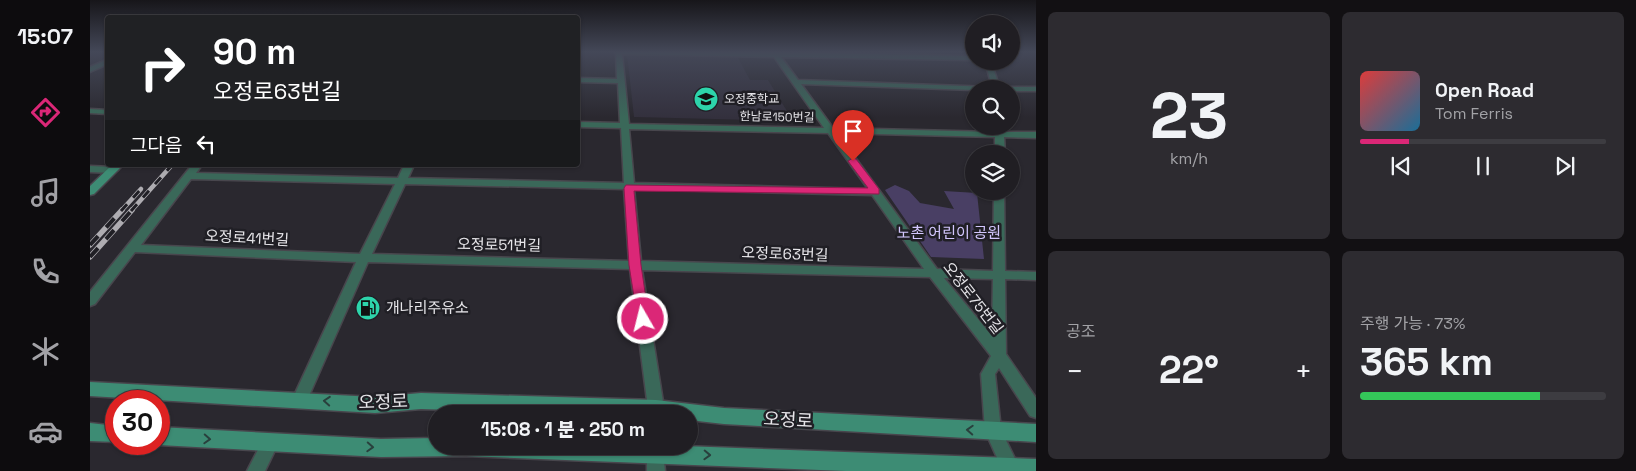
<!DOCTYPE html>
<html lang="ko">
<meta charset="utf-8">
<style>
:root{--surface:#201e23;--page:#2d2b30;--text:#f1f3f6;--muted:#a2a2a6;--line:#3d3c41;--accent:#db2777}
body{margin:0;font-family:"Space Grotesk","Noto Sans KR",sans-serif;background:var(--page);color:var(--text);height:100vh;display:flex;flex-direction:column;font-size:19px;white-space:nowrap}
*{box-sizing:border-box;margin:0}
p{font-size:16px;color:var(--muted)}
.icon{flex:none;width:28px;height:28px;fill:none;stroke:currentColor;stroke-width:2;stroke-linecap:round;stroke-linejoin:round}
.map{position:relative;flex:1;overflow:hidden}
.details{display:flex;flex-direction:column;gap:12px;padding:12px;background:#121013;width:600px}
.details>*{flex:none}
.banner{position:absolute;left:15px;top:15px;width:475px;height:152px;border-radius:5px;box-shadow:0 1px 4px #0004,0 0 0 1px var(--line);background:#202124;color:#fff;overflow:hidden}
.tools{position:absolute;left:875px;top:15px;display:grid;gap:10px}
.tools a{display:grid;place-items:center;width:55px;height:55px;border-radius:50%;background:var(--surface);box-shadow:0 1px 4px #0004,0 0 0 1px var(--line);font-size:25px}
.speed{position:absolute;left:15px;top:390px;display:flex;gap:10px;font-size:25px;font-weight:700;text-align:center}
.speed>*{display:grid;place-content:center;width:65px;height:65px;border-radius:50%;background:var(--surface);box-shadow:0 1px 4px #0004,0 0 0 1px var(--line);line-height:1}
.speed .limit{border:8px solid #d22;background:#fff;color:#111}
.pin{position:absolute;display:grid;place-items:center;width:42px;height:42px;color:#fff;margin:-51px -21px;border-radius:50% 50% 50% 0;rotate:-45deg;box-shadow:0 0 5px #0007}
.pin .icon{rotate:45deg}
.me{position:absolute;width:55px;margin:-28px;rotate:352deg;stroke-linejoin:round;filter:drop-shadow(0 0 4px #0008)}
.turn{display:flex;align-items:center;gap:18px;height:105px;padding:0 25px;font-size:22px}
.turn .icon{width:65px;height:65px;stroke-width:2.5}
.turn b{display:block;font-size:35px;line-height:42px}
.then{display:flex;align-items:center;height:48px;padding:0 25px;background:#0003;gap:10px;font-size:19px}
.big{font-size:38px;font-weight:800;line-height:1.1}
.details .widget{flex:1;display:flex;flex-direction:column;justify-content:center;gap:8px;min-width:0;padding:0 18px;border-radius:8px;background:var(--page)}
.details .dial{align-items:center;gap:0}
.dial b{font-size:65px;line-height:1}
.song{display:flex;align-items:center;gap:15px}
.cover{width:60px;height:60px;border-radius:8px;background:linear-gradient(135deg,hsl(0 70% 55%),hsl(200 70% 35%))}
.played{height:5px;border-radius:2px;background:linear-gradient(90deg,var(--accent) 20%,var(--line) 20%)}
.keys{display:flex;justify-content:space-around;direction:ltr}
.heat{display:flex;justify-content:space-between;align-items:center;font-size:28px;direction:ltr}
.charge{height:8px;border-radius:4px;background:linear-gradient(90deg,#34c759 73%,var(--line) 0)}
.details .tiles{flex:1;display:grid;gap:12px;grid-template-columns:repeat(2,1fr)}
.trip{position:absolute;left:338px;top:405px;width:270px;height:50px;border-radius:25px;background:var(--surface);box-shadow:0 1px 4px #0004,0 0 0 1px var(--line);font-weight:800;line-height:50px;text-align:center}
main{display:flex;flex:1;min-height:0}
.tab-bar{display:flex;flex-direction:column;width:90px;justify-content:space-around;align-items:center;background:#0d0c0e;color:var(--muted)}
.tab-bar .icon{width:35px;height:35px}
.tab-bar .on{color:var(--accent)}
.tab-bar b{font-size:22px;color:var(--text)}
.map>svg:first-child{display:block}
</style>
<main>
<nav class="tab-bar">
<b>15:07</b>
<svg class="icon on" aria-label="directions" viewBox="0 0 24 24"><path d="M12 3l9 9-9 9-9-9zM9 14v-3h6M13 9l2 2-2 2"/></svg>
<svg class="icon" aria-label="music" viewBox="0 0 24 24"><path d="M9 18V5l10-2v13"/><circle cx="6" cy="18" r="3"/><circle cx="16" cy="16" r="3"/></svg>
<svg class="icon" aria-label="phone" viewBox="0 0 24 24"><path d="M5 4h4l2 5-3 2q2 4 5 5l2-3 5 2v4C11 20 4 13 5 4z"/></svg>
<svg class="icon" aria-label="climate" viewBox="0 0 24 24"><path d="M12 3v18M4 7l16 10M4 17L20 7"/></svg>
<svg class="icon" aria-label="car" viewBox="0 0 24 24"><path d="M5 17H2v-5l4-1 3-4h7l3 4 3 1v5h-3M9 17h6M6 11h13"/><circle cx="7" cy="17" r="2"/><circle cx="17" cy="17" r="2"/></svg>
</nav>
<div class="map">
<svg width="946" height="471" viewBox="0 0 946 471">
<rect width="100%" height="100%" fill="#2a282f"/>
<path fill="#33303d" d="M 537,54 L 647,56 L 660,80 L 678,80 L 703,121 L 544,117 Z"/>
<path fill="#493f64" d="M 805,185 L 819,191 L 830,203 L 864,209 L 854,191 L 887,193 L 894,259 L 841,257 L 795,190 Z"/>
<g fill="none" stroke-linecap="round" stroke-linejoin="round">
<defs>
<path id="street" d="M 524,52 L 687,52 L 884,56 L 884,60 L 691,57 L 708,80 L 902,87 L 895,61 L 901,61 L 910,89 L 884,89 L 884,90 L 711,84 L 743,128 L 905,132 L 906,126 L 912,126 L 913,132 L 946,132 L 946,138 L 914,137 L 915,154 L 905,154 L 905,137 L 747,133 L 847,269 L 903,271 L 904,191 L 914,191 L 915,271 L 946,272 L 946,280 L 915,279 L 916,354 L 946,398 L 946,418 L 940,416 L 909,368 L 905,374 L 911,430 L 931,471 L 913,471 L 895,431 L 891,374 L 901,356 L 840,277 L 552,270 L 574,408 L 570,414 L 560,413 L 558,408 L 540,269 L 278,262 L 215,405 L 210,407 L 205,405 L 202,400 L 266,262 L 45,252 L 5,304 L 0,306 L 0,292 L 102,165 L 112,165 L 106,173 L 308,178 L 314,165 L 324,165 L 318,178 L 534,183 L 531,128 L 488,127 L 488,122 L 530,123 L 528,83 L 488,82 L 488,78 L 527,79 L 526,54 ZM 532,54 L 684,57 L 734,128 L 539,124 ZM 539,129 L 738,133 L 778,189 L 544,183 ZM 101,179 L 305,184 L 270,254 L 51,245 ZM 315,184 L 534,189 L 539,261 L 282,254 ZM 544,189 L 782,195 L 834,269 L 551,261 ZM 854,278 L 903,279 L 902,336 Z
M 18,59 L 18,64 L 0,72 L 0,67 Z
M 918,87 L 946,87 L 946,91 L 921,91 L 921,89 L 917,89 Z
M 0,109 L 18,110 L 18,114 L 0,113 Z
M 0,166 L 23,167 L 28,170 L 23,173 L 0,172 Z
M 181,434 L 187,436 L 189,442 L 175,471 L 157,471 L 175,436 Z
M 561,446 L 571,447 L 573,453 L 575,471 L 557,471 L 557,453 Z"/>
<path id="secondary" d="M 22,165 L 33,165 L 4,194 L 0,195 L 0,186 Z
M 0,382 L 285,397 L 331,393 L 566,400 L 634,408 L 946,424 L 946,442 L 634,424 L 599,420 L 599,414 L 497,414 L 331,409 L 285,413 L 0,396 Z
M 0,423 L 26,426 L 26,442 L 0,441 Z
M 69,427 L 291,439 L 346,438 L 346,446 L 594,446 L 946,459 L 946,471 L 756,471 L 376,456 L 291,457 L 69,445 L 67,444 L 69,444 Z"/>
</defs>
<use href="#street" stroke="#48464d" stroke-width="3"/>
<use href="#secondary" stroke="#48464d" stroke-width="3"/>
<use href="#street" fill="#3a6859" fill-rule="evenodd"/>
<use href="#secondary" fill="#3d8c74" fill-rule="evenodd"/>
<defs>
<path id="rail-far1" d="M 31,211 L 51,189
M 41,211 L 82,165"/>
<path id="rail" d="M 0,245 L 32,210
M 0,257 L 42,210"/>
</defs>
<use href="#rail-far1" stroke="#aeacb1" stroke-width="4.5"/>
<use href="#rail" stroke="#aeacb1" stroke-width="5.5"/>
<use href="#rail-far1" stroke="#201f25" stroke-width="3" stroke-dasharray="9" stroke-linecap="butt"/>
<use href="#rail" stroke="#201f25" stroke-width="4" stroke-dasharray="12" stroke-linecap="butt"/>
</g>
<defs><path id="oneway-chevron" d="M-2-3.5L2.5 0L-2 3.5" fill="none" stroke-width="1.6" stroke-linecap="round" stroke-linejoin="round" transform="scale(1.25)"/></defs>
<g stroke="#29403d">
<use href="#oneway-chevron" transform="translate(237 401) rotate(-176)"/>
<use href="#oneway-chevron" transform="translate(880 430) rotate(-177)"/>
<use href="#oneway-chevron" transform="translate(117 439) rotate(3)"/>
<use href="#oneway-chevron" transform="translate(280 447) rotate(3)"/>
<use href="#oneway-chevron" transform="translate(617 455) rotate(2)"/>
</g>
<linearGradient id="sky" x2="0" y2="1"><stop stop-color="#17161a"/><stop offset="0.44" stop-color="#444858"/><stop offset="1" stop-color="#444858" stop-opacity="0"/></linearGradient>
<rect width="946" height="118" fill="url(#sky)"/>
<path fill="#db2777" stroke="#8e194d" d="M 763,158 L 766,159 L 789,189 L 789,194 L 544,191 L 551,265 L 559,319 L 557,322 L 553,324 L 548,322 L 539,265 L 534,188 L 536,185 L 778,188 L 758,161 Z"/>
<defs>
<symbol id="school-disc" viewBox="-11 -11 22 22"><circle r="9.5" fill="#2dd4ab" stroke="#201f25"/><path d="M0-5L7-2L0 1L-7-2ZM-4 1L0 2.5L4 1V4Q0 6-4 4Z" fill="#111"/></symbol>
<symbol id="fuel-disc" viewBox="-11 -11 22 22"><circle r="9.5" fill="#2dd4ab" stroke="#201f25"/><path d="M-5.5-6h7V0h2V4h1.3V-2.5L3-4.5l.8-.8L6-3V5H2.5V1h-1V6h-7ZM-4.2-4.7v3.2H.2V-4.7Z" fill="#111"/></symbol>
</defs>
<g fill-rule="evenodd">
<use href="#school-disc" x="602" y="85" width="28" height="28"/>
<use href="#fuel-disc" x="264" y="294" width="28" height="28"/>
</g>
<g text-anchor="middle" stroke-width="5" stroke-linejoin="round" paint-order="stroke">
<g font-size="12" fill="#e6e5e9" stroke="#201f25" text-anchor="start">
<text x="634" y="103">오정중학교</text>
</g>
<g font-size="12" fill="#e6e5e9" stroke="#201f25">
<text transform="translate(687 117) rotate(1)" y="4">한남로150번길</text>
</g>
<g font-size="15" fill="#d2c6fd" stroke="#201f25">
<text x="859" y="238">노촌 어린이 공원</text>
</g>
<g font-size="15" fill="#e6e5e9" stroke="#201f25">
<text transform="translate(157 238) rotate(3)" y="5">오정로41번길</text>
<text transform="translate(409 245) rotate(1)" y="5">오정로51번길</text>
<text transform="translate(695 254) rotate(2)" y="5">오정로63번길</text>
<text transform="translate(883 298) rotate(52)" y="5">오정로75번길</text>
</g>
<g font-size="15" fill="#e6e5e9" stroke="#201f25" text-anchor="start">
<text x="296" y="313">개나리주유소</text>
</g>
<g font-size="18" fill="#e6e5e9" stroke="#201f25">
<text transform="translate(293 402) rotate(-2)" y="6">오정로</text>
<text transform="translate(698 420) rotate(3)" y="6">오정로</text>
</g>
</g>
</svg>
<div class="tools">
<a><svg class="icon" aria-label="sound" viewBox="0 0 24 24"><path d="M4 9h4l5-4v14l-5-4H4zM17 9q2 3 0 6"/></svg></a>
<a><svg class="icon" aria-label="search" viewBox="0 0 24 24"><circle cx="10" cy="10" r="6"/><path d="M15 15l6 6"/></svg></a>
<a><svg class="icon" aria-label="layers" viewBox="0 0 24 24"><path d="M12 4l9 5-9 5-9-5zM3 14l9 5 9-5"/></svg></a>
</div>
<div class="speed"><div class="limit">30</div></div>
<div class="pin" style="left:763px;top:161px;background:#d93025"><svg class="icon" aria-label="arrive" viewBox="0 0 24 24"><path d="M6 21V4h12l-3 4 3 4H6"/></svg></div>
<svg class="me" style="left:553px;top:319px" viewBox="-20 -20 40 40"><circle r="17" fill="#db2777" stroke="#fff" stroke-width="3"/><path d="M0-11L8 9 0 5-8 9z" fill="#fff"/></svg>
<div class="trip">15:08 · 1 분 · 250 m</div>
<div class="banner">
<div class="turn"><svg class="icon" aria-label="right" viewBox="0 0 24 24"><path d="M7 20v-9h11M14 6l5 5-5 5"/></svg><div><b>90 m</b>오정로63번길</div></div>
<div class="then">그다음<svg class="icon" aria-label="left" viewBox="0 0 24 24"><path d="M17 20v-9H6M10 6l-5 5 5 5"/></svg></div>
</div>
</div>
<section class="details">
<div class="tiles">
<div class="widget dial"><b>23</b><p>km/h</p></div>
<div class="widget">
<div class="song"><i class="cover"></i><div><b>Open Road</b><p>Tom Ferris</p></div></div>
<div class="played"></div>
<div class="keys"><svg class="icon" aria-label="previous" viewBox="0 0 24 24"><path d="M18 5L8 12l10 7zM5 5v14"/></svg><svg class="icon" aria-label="pause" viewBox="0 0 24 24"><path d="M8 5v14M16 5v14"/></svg><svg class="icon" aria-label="next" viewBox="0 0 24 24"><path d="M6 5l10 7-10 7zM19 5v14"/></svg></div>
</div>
<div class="widget"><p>공조</p>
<div class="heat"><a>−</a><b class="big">22°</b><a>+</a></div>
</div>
<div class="widget"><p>주행 가능 · 73%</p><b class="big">365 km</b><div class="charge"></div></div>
</div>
</section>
</main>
